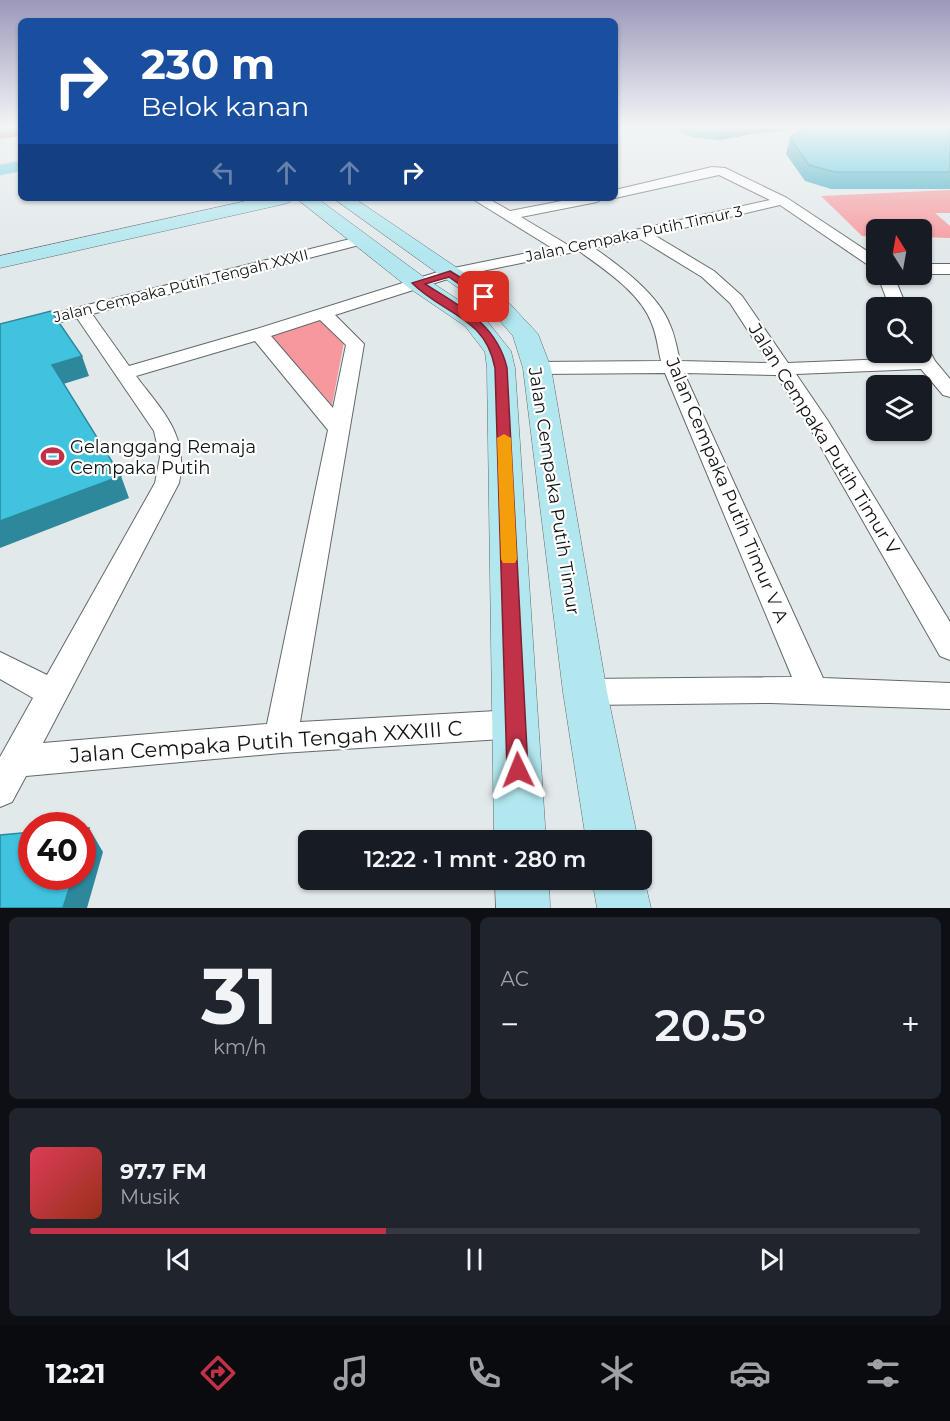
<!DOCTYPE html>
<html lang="id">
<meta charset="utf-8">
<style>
:root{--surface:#171b24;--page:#20242c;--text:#f1f3f6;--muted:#9ea1a6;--line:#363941;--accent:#c13148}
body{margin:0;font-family:Montserrat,sans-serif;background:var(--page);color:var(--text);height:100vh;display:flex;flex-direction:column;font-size:22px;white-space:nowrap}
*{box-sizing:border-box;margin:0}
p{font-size:20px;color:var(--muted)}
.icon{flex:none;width:33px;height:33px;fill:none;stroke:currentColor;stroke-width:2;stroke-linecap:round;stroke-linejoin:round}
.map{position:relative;height:908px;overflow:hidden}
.details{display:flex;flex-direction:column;gap:9px;padding:9px;background:#0d0f14;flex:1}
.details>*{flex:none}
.guide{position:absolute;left:18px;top:18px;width:600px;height:183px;border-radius:9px;box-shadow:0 2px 4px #0004;background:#1a4fa0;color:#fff;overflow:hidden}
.needle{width:39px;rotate:349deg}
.fabs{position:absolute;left:866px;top:219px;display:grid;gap:12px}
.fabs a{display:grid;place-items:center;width:66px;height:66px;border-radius:9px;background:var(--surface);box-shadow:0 2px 4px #0004;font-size:30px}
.speed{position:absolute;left:18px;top:812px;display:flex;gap:12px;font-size:30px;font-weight:700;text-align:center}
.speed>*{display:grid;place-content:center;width:78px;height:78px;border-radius:50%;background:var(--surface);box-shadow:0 2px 4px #0004;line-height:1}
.speed .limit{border:9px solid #d22;background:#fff;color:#111}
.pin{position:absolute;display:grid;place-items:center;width:51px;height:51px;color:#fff;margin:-26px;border-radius:12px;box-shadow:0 3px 9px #0006}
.me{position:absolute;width:66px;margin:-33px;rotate:358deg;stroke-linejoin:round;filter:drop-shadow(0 0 4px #0008)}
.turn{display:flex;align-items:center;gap:21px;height:126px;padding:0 24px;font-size:27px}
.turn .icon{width:78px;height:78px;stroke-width:2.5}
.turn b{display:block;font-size:42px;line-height:51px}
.lanes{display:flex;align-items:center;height:57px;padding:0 24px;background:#0003;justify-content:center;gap:30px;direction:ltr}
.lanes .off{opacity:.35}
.big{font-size:45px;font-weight:600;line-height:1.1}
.details .widget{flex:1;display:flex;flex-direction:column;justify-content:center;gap:9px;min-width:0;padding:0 21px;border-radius:9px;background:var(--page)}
.details .dial{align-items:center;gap:0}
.dial b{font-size:78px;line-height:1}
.song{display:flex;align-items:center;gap:18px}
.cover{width:72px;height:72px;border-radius:9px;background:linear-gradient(135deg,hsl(350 70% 55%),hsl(10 70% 35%))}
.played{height:6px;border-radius:3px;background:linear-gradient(90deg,var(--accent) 40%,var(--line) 40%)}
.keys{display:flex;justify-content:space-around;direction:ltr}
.heat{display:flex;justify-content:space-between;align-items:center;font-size:33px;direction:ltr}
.details .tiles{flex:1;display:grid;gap:9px;grid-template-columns:1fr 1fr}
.widget:last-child{grid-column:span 2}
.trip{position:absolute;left:298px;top:830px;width:354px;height:60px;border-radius:9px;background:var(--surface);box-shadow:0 2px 4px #0004;font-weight:600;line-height:60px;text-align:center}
.menu{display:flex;height:96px;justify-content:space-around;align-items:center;background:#090b0e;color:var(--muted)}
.menu .icon{width:42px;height:42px}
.menu .active{color:var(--accent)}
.menu b{font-size:27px;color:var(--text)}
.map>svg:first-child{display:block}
</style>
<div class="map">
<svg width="950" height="908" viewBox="0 0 950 908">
<rect width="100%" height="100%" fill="#e2e9eb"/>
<path fill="#f7989d" d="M 950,190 L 950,213 L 935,213 L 950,226 L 950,238 L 921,237 L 921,230 L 876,230 L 876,237 L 862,236 L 821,196 Z
M 320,321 L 344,342 L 332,405 L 270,335 Z"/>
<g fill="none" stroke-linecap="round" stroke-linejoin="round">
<path fill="#cb6e74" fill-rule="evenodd" d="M 21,126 L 21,136 L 0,139 L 0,127 Z"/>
<defs>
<path id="street" d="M 712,167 L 725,168 L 787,198 L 876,257 L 876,269 L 871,267 L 780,205 L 654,235 L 714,271 L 742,296 L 788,363 L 914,358 L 912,352 L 921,352 L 921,346 L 928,348 L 935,361 L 950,379 L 950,397 L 943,395 L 921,369 L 796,374 L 828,421 L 950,622 L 950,660 L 940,656 L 806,421 L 776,375 L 684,373 L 823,678 L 950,683 L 950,709 L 771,703 L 585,705 L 574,701 L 569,692 L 574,683 L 585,679 L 792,677 L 665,373 L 537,374 L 530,372 L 527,368 L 530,364 L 537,362 L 661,361 C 658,349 657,336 652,324 C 641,293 605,270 579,251 L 454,277 L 335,315 L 364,344 L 300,722 L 516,710 L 527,714 L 532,724 L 527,734 L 516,738 L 281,753 L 26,776 L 12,802 L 0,807 L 0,757 L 33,698 L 0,679 L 0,652 L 47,675 L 155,483 L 160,457 L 154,431 L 77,318 L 0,337 L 0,327 L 362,236 L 369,240 L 367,243 L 92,314 L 129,366 L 253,330 L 444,270 L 552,248 L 471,198 L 487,198 L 510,211 L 577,198 L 604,198 L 597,202 L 521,217 L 568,245 L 770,200 L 719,175 L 615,198 L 615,190 ZM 640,239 L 702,277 L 730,303 L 769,363 L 680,361 C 677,349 675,336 670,325 C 659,295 620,266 594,248 ZM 320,320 L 346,345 L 333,408 L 271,336 ZM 255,341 L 328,430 L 267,724 L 43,743 L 179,483 C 189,435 163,412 136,376 Z
M 921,264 L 950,264 L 950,274 L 921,274 Z
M 877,274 L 893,274 L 907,308 L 890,308 Z"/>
<path id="secondary" d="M 259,198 L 293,198 L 290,202 L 284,204 L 0,268 L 0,256 Z
M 296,198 L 317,198 L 425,278 L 483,316 L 511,351 L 515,368 L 546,840 L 494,840 L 487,368 L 485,352 L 465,326 L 409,288 Z
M 333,198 L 354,198 L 509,303 L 538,334 L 551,368 L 607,692 L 638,840 L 586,840 L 563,692 L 523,368 L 513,336 L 493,313 Z
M 642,870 L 651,908 L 597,908 L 592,879 L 642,879 Z
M 495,879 L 549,879 L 550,908 L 496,908 Z"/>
<path id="primary" d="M 21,161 L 21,171 L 0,175 L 0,165 Z"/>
</defs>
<use href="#street" stroke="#63696b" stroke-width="2"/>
<use href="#secondary" stroke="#63696b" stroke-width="1"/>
<use href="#primary" stroke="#c6c6c6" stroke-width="1"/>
<use href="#street" fill="#fff" fill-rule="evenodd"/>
<use href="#secondary" fill="#b2e7ef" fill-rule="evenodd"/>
<use href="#primary" fill="#66cee0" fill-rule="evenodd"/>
</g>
<path fill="#37a8c0" d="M 677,126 L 950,126 L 950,189 L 831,189 L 805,181 L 786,154 L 790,138 L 805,128 L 752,134 L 719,140 L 692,137 L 682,133 Z"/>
<path fill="#2d889c" d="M 721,126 L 819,126 L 752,134 L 719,140 Z
M 82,356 L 89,376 L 60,385 L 52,365 Z
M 121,476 L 129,498 L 0,548 L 0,521 Z
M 89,828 L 103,852 L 87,908 L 63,908 L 73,876 L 82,876 L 82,847 Z"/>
<path fill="#40c3df" stroke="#2d889c" stroke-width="1.5" d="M 807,126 L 950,126 L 950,172 L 835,172 L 809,165 L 790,138 Z
M 51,311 L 82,356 L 52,365 L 121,476 L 0,521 L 0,324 Z
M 89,828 L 82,847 L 82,829 Z
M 32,832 L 32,876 L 73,876 L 63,908 L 0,908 L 0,835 Z"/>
<linearGradient id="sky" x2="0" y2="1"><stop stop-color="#9c98ba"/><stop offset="0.5" stop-color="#f2f5f6"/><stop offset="1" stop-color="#f2f5f6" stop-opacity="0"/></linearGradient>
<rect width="950" height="253" fill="url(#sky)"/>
<path fill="#c13148" stroke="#7d202f" stroke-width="1.5" d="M 450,271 L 487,294 L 487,299 L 480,299 L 449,277 L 425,284 C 460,306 497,324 507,368 L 528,770 L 525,777 L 518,780 L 510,777 L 507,770 L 495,368 C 485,316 444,315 412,283 Z"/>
<path fill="#f59e0b" d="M 504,434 L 511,438 L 517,559 L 515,563 L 503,563 L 501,559 L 497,438 Z"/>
<defs>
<symbol id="stadium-bare" viewBox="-9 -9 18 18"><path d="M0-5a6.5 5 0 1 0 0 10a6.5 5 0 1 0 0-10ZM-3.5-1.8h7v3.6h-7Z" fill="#c13148" stroke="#fff" stroke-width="2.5" paint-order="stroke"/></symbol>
</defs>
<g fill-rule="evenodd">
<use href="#stadium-bare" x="36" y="440" width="33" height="33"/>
</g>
<g text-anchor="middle" stroke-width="4.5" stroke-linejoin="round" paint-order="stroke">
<g font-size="15" fill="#101313" stroke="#fff">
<text transform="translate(634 234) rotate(-12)" y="5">Jalan Cempaka Putih Timur 3</text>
<text transform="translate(181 286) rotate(-14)" y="5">Jalan Cempaka Putih Tengah XXXII</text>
</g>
<g font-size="18" fill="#101313" stroke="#fff">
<text transform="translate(824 439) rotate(58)" y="6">Jalan Cempaka Putih Timur V</text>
<text transform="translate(727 490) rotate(67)" y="6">Jalan Cempaka Putih Timur V A</text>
<text transform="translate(554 491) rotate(81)" y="6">Jalan Cempaka Putih Timur</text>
</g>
<g font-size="18" fill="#101313" stroke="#fff" text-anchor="start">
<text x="70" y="453">Gelanggang Remaja<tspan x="70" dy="21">Cempaka Putih</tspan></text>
</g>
<g font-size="21" fill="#101313" stroke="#fff">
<text transform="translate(266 742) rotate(-4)" y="7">Jalan Cempaka Putih Tengah XXXIII C</text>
</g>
</g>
</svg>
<div class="fabs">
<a><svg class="needle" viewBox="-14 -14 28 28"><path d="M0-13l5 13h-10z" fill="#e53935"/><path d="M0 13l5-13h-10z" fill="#9ea1a6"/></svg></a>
<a><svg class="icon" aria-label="search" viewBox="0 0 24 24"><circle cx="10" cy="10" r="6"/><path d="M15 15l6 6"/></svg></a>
<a><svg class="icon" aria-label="layers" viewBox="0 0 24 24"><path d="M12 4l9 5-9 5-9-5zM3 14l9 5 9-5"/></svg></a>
</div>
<div class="speed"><div class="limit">40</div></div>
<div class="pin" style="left:484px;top:297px;background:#d93025"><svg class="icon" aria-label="arrive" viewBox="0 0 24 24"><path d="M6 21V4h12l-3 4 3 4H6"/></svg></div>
<svg class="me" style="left:518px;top:770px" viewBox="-20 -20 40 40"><path d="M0-17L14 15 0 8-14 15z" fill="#c13148" stroke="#fff" stroke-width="4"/></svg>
<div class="trip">12:22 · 1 mnt · 280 m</div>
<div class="guide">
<div class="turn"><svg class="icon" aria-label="right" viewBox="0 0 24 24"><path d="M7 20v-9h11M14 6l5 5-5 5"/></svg><div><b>230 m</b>Belok kanan</div></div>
<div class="lanes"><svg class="icon off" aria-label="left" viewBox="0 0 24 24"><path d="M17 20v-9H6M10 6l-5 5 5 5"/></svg><svg class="icon off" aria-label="ahead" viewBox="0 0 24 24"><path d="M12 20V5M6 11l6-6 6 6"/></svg><svg class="icon off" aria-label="ahead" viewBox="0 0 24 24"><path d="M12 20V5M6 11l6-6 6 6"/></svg><svg class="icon" aria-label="right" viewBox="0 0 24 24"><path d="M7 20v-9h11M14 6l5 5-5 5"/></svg></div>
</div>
</div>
<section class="details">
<div class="tiles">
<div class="widget dial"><b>31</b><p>km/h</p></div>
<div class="widget"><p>AC</p>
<div class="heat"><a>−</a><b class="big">20.5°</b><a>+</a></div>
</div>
<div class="widget">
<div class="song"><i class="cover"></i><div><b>97.7 FM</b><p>Musik</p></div></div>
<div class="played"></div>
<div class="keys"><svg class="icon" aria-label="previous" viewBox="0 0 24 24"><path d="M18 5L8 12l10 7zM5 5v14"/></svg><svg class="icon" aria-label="pause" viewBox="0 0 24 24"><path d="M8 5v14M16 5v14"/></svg><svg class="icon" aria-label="next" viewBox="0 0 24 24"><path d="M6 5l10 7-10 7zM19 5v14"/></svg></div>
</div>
</div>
</section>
<nav class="menu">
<b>12:21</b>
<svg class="icon active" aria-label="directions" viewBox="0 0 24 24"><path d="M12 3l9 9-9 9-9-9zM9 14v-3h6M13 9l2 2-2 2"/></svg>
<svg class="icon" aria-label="music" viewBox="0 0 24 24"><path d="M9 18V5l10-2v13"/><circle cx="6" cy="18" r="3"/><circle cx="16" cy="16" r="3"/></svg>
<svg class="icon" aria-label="phone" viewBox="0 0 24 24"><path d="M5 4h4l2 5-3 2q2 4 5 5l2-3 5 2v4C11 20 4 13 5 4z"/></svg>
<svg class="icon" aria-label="climate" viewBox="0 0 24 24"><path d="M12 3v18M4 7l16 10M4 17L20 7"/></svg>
<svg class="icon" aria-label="car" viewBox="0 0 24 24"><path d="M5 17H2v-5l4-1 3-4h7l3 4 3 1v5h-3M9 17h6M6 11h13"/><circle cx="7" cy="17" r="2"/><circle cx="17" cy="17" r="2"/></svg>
<svg class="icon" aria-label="filters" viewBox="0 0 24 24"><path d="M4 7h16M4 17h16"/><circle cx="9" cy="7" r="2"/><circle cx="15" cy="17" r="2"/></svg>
</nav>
